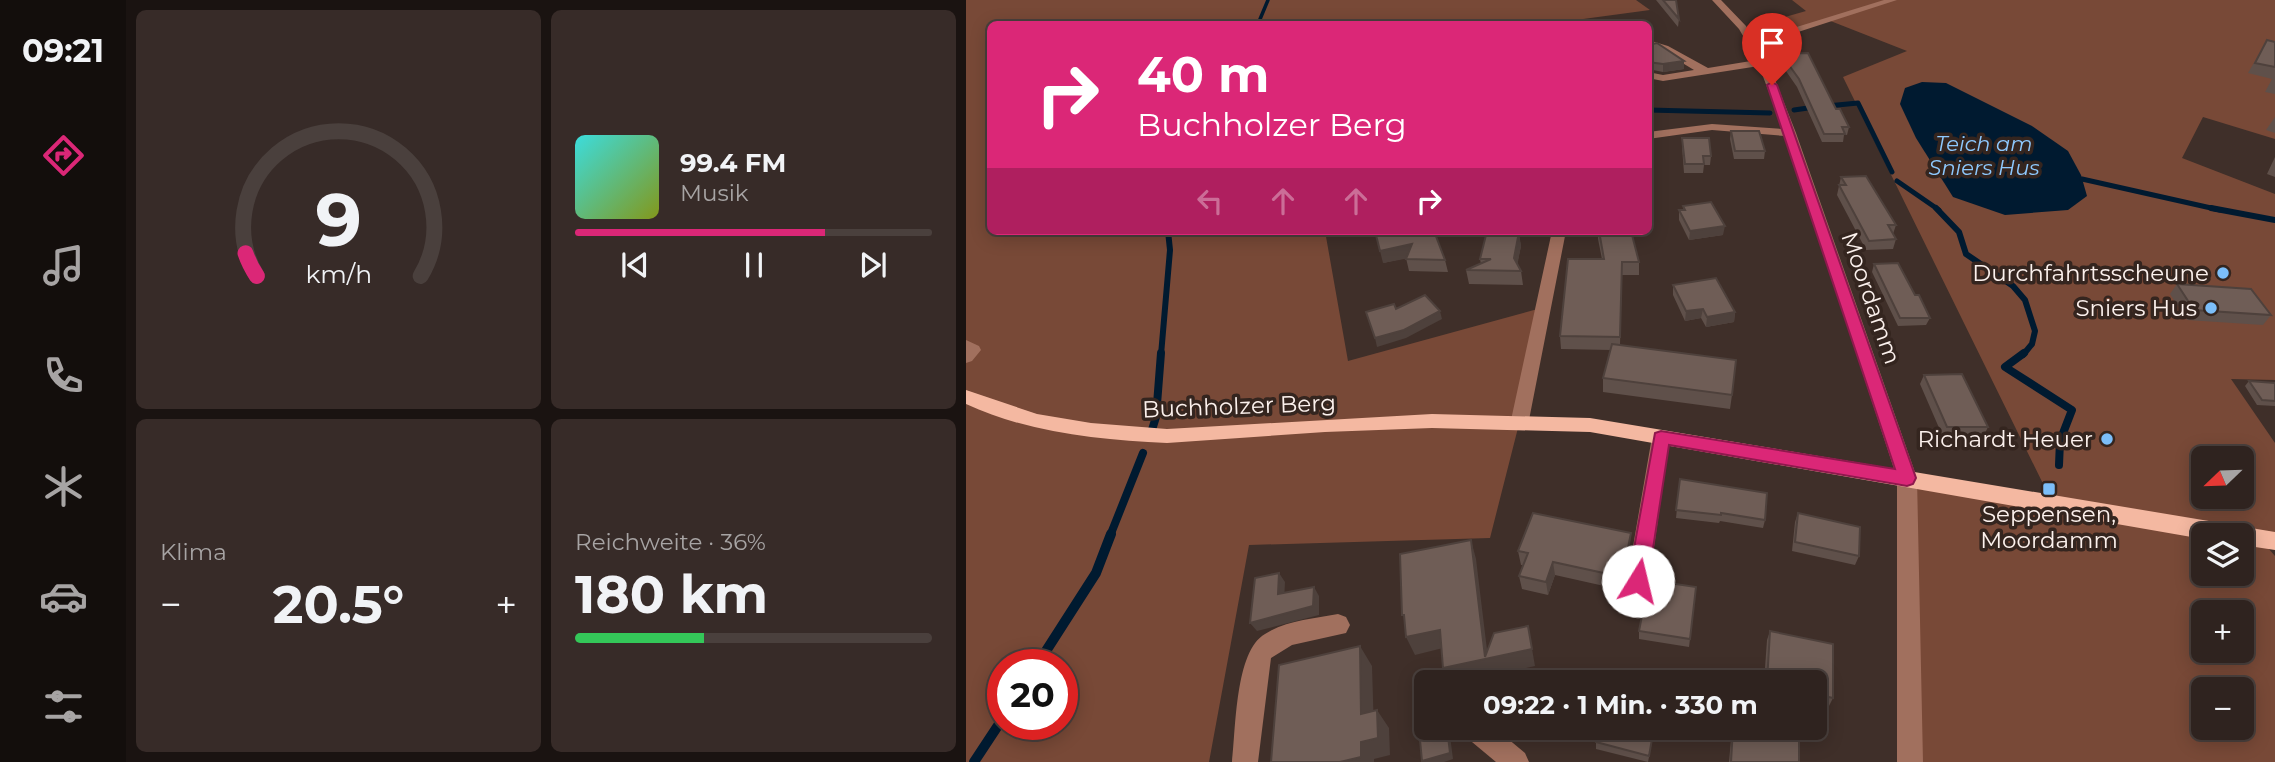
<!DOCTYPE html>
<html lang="de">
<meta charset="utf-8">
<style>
:root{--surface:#2f231f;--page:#372b28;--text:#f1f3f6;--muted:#a7a4a4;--line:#4a403d;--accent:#db2777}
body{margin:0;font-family:Montserrat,sans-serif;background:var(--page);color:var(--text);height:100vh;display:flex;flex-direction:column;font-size:26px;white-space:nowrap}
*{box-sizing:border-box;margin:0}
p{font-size:23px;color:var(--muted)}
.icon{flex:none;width:38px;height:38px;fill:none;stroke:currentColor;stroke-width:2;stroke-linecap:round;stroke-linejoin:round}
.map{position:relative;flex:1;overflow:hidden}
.sheet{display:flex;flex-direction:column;gap:10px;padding:10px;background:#1a1311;width:840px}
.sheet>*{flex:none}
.guide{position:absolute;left:21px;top:21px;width:665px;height:214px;border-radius:10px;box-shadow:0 4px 18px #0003,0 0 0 2px var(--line);background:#db2777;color:#fff;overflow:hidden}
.needle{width:46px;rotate:247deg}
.buttons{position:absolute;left:1225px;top:446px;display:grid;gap:14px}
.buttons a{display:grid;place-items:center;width:63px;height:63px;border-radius:10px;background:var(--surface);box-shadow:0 4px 18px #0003,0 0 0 2px var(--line);font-size:35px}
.speed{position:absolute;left:21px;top:649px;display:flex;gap:14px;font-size:35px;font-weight:700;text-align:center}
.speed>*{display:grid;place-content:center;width:91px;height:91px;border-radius:50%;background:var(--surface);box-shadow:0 4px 18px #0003,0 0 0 2px var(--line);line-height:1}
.speed .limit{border:10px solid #d22;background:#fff;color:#111}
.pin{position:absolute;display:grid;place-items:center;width:60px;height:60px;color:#fff;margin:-72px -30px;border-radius:50% 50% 50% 0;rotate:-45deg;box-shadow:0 0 7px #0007}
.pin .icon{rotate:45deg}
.me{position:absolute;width:77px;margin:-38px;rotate:9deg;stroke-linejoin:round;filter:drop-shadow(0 0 5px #0008)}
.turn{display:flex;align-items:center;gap:24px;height:147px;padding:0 35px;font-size:32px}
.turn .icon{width:91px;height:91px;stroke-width:2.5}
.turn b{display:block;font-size:49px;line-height:60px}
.lanes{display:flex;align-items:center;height:66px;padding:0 35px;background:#0003;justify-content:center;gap:35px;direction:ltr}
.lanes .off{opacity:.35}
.big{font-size:52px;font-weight:700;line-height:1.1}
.sheet .widget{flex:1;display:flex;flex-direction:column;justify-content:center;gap:10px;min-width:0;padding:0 24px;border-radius:10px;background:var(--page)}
.sheet .dial{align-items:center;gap:0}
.dial svg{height:182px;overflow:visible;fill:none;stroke:var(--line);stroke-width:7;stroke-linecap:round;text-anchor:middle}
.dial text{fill:var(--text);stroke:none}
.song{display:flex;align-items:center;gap:21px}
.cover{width:84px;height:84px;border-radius:10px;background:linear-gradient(135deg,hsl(180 70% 55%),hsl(70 70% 35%))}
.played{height:7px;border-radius:4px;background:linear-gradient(90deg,var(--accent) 70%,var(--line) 70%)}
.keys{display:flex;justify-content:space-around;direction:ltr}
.heat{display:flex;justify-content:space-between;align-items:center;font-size:38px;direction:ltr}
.charge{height:10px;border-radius:5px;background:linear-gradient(90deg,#34c759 36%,var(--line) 0)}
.sheet .tiles{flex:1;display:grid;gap:10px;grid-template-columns:repeat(2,1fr)}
.trip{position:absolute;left:448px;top:670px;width:413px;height:70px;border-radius:10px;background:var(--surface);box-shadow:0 4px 18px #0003,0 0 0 2px var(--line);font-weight:700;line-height:70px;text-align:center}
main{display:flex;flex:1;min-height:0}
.tab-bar{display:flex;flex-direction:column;width:126px;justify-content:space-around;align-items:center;background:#130e0c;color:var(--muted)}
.tab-bar .icon{width:49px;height:49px}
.tab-bar .selected{color:var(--accent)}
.tab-bar b{font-size:32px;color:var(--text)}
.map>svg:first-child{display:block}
</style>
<main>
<nav class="tab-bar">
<b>09:21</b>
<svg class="icon selected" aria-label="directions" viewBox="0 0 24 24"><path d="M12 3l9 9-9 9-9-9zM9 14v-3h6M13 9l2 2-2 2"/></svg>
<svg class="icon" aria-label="music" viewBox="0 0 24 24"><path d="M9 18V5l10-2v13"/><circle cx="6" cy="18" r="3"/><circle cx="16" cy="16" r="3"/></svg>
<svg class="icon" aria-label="phone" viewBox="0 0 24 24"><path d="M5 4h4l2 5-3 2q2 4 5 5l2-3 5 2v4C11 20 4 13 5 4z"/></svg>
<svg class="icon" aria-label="climate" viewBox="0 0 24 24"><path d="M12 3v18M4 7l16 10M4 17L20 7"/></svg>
<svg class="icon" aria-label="car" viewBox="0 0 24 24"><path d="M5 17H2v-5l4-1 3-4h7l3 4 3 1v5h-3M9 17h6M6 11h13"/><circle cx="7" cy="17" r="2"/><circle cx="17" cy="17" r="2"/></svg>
<svg class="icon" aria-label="filters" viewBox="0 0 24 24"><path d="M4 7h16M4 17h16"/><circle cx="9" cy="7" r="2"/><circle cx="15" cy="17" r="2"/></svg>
</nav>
<section class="sheet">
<div class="tiles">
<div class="widget dial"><svg viewBox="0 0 100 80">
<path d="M14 69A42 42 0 1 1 86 69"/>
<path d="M14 69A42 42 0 0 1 9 59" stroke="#db2777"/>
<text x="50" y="56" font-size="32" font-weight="700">9</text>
<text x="50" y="72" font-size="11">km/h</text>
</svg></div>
<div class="widget">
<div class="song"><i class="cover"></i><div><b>99.4 FM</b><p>Musik</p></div></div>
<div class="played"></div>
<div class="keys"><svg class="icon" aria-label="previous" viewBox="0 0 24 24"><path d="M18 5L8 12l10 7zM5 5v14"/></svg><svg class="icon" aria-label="pause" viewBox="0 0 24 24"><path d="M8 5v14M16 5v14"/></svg><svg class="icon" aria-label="next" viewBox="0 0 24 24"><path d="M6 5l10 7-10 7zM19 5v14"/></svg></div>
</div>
<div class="widget"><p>Klima</p>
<div class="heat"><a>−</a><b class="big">20.5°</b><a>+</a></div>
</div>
<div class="widget"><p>Reichweite · 36%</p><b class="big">180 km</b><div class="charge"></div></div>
</div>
</section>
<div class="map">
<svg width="1309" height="762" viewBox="0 0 1309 762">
<rect width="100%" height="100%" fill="#3f2f29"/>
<path fill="#784937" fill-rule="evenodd" d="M 0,0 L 670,0 L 684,10 L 580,24 L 24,24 L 24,231 L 359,231 L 382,361 L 579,307 L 554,420 L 524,538 L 283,545 L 243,762 L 0,762 ZM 37,665 L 96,665 L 96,724 L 37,724 Z
M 826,0 L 1309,0 L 1309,139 L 1237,117 L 1216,158 L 1309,194 L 1309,380 L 1265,379 L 1309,443 L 1309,541 L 1295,540 L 1309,556 L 1309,762 L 944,762 L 941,478 L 1086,502 L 877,77 L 941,51 L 862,20 L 788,43 L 777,29 L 840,11 ZM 1237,458 L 1276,458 L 1276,497 L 1237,497 ZM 1237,536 L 1276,536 L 1276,574 L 1237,574 ZM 1237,612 L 1276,612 L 1276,651 L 1237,651 ZM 1237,690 L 1276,690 L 1276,728 L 1237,728 Z"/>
<path fill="#001a30" d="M 956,82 L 980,83 L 1066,126 L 1102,151 L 1115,175 L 1121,196 L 1102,210 L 1039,215 L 987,197 L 950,138 L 934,104 L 939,88 Z"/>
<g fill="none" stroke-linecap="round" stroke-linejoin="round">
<path stroke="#001a30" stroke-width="3.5" d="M 292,24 L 302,0"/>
<path stroke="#001a30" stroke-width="5" d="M 861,106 L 892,103 L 926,172
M 682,110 L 804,113
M 828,110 L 849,107
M 1116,179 L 1254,210
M 931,181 L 973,210"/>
<path stroke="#001a30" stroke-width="6" d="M 970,208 L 993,232 L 1000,254 L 1047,286 L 1059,300 L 1069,331 L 1066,344 L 1057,355
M 1245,208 L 1309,220
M 195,355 L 204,250 L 202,231"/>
<path stroke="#001a30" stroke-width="8" d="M 1058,353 L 1039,367 L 1106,410 L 1094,441 L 1093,465
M 185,433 L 190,417 L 195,353
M 144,536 L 177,453"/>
<path stroke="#001a30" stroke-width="10" d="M 71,665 L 130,573 L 145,534
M 8,762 L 37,718"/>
<path fill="#a1705e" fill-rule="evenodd" d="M 746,0 L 755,0 L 780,26 L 789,40 L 918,0 L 931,0 L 792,45 L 802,62 L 830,133 L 951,478 L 957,762 L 931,762 L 931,478 L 819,136 L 746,130 L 682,139 L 682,132 L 746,124 L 817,129 L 793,66 L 697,81 L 682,78 L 682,72 L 697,75 L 728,70 L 695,50 L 682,46 L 682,40 L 702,46 L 742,68 L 791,60 L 773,29 Z
M 586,231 L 600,231 L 563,420 L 561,425 L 547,425 L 545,420 Z
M 0,340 L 13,346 L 15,350 L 6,361 L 0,363 Z
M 695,430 L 702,432 L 704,437 L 683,581 L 680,588 L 672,591 L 664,588 L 661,581 L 686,437 L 688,432 Z
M 372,614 L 380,617 L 384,625 L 380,633 L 326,645 L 305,658 L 292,762 L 266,762 C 270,729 269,651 299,634 C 321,620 347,619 372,614 Z
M 496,728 L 529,728 L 559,753 L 563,762 L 530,762 L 500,737 Z"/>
<path fill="#f4b8a1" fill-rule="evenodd" d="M 0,390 L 71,414 L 125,423 L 201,429 L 466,414 L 624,418 L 1309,532 L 1309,550 L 1276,545 L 1276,536 L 1237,536 L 1237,539 L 624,432 L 466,428 L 359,432 L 201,443 C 133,440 63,433 0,404 Z"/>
</g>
<path fill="#5f504a" d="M 690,0 L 710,0 L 713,19 L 712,27 Z
M 1301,40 L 1309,42 L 1309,94 L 1299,92 L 1306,79 L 1282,73 Z
M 682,45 L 718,61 L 718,69 L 697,72 L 682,69 Z
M 815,54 L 870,109 L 883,127 L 881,135 L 878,135 L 877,142 L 856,142 L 831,87 L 813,61 Z
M 682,75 L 687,86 L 687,95 L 682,95 Z
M 1309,117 L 1309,133 L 1300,130 Z
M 765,131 L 799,151 L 798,159 L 768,159 L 764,139 Z
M 716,138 L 745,156 L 744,165 L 738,165 L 737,173 L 718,173 L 716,147 Z
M 1309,157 L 1309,177 L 1301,174 Z
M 875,177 L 930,225 L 927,234 L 930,239 L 927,249 L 900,250 L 871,195 Z
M 717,206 L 757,235 L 723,240 L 713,220 L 713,210 L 717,210 Z
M 468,231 L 479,260 L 482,272 L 443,271 L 440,258 L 417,263 Z
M 632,231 L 665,231 L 673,262 L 673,275 L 656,275 L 654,345 L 766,395 L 764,409 L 637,392 L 637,378 L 645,350 L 595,349 L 594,336 L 636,259 L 632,239 Z
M 552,232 L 555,246 L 551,264 L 555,271 L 557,285 L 503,284 L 500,270 L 515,264 L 514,259 Z
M 908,264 L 949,295 L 964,318 L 960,325 L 932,326 L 906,272 Z
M 1211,284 L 1305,315 L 1297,325 L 1221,320 L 1204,294 Z
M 707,285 L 769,312 L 768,322 L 740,327 L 735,318 L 719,321 L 707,295 Z
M 958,375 L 1022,427 L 1017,437 L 977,437 L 954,384 Z
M 1283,381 L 1309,383 L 1309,406 L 1291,405 L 1279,386 Z
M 714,479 L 799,520 L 797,528 L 754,521 L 753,523 L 710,518 Z
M 832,513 L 893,556 L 889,565 L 826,551 L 829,522 Z
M 664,547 L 656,590 L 589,575 L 582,595 L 556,589 L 553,576 L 557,565 L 555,565 L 552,551 Z
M 673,631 L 724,639 L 723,647 L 673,639 Z
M 804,631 L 867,698 L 863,706 L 849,703 L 849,682 L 798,682 L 801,640 Z
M 689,728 L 682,762 L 630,749 L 630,742 Z
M 766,728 L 826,728 L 833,762 L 763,762 Z"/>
<path fill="#4e413c" d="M 718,61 L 718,69 L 697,72 L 697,64 Z
M 759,226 L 757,235 L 723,240 L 724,231 Z
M 553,232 L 555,246 L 550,272 L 548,258 Z
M 446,244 L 449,257 L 417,263 L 414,251 Z
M 737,309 L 735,318 L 719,321 L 720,311 Z
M 474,311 L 476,319 L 440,338 L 411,347 L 409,338 Z
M 769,312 L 768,322 L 740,327 L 741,317 Z
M 665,533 L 664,547 L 656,590 L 656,577 Z
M 505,540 L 510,559 L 522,658 L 562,626 L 569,666 L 496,682 L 483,682 L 477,668 Z
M 587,562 L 589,575 L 582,595 L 580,582 Z
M 313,573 L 319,582 L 318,603 L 312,594 Z
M 348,587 L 353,596 L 353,615 L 291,631 L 284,623 Z
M 474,630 L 481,647 L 449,655 L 440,637 Z
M 394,646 L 406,666 L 408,732 L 395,714 Z
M 411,710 L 423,728 L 424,755 L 408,759 L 408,762 L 374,762 Z
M 481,728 L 483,728 L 487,759 L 478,762 L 457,762 L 456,761 Z"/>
<path fill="#6f5d56" stroke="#4e413c" stroke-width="2" d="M 697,0 L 710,0 L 713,19 Z
M 1301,40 L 1309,42 L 1309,67 L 1289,63 Z
M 691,43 L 718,61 L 697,64 L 682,62 L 682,45 Z
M 842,53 L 870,109 L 874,109 L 883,127 L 876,127 L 879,134 L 858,134 L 833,79 L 815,54 Z
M 682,75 L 687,86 L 682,87 Z
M 765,131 L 793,131 L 799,151 L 769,151 Z
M 716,138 L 743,138 L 745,156 L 737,156 L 738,164 L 719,164 Z
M 900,176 L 930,225 L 922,225 L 930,239 L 903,241 L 873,185 L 880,185 L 875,177 Z
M 745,202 L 759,226 L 724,231 L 713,210 L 719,210 L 717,206 Z
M 409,231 L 468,231 L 479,260 L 440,259 L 446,244 L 414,251 Z
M 521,231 L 548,231 L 547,232 L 553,232 L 548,258 L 555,271 L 500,270 L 525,259 L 514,259 Z
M 633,231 L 665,231 L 673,262 L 656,262 L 654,337 L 594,336 L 602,259 L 638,259 Z
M 932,263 L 949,295 L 953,295 L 964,318 L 934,318 L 908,264 Z
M 750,278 L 769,312 L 741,317 L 737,309 L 720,311 L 707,285 Z
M 1211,284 L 1285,289 L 1305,315 L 1228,310 Z
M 459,295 L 474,311 L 438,330 L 409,338 L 400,312 L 428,304 L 430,309 Z
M 646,344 L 770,360 L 766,395 L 637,378 Z
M 996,374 L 1022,427 L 981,427 L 958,375 Z
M 1283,381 L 1309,383 L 1309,401 L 1296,400 Z
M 714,479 L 801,493 L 799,520 L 755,513 L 755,515 L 710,510 Z
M 567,513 L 665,533 L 656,577 L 587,562 L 580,582 L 553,576 L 562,553 L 552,551 Z
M 832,513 L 894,527 L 893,556 L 829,542 Z
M 505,540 L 519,657 L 528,633 L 562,626 L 566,649 L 477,668 L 474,630 L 440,637 L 438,615 L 436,615 L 434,554 Z
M 313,573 L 312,594 L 348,587 L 347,606 L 284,623 L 289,578 Z
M 683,580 L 730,587 L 724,639 L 673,631 Z
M 804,631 L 867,644 L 867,698 L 849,694 L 849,682 L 801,682 Z
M 394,646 L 395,714 L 411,710 L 412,738 L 395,742 L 395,757 L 374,762 L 305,762 L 313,665 Z
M 460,695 L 460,728 L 481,728 L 484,753 L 456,761 L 450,698 Z
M 633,728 L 688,728 L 683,756 L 630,742 Z
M 767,728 L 826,728 L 833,730 L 833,762 L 765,762 Z"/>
<path fill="#db2777" stroke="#8e194d" stroke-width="2" d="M 806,82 L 811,85 L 950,478 L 947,484 L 941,486 L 703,445 L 682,581 L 679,587 L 672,590 L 665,587 L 662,581 L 689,433 L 695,431 L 929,469 L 801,85 Z"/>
<g fill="#7cbef9" stroke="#34251f" stroke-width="2.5">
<circle cx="1257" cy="273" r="7"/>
<circle cx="1245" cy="308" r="7"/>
<circle cx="1141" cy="439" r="7"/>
<rect x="1076" y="482" width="14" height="14" rx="3.5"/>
</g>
<g text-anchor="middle" stroke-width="7" stroke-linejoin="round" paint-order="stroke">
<g font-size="21" font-style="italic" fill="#8ec9fe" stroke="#34251f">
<text x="1018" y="151">Teich am<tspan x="1018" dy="24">Sniers Hus</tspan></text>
</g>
<g font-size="23" fill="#fcf1ed" stroke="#34251f" text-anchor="end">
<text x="1243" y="281">Durchfahrtsscheune</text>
<text x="1231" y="316">Sniers Hus</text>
<text x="1127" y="447">Richardt Heuer</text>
<text x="1083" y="522" text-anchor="middle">Seppensen,<tspan x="1083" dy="26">Moordamm</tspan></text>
</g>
<g font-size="23" fill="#fcf1ed" stroke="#34251f">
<text transform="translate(905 298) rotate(71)" y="8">Moordamm</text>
<text transform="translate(273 406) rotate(-2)" y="8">Buchholzer Berg</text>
</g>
</g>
</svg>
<div class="buttons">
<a><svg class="needle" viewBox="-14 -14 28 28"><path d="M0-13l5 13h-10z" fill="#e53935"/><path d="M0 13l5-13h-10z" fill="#a7a4a4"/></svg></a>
<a><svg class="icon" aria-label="layers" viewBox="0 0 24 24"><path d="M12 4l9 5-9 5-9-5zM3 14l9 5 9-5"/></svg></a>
<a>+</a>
<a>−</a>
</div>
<div class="speed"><div class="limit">20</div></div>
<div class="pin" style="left:806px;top:85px;background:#d93025"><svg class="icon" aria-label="arrive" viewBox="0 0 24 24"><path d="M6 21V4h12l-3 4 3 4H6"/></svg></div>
<svg class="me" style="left:672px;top:581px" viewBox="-20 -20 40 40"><circle r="19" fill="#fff"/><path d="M0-13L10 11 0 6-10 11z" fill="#db2777"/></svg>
<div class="trip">09:22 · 1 Min. · 330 m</div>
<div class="guide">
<div class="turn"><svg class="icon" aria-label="right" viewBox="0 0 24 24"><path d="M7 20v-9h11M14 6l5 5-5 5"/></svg><div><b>40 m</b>Buchholzer Berg</div></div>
<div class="lanes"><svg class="icon off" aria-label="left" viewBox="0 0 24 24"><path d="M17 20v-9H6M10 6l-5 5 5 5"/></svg><svg class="icon off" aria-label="ahead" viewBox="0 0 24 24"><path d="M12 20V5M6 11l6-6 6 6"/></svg><svg class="icon off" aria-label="ahead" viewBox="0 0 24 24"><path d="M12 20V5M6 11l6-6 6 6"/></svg><svg class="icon" aria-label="right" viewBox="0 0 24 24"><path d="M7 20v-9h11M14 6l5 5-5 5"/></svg></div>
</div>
</div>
</main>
